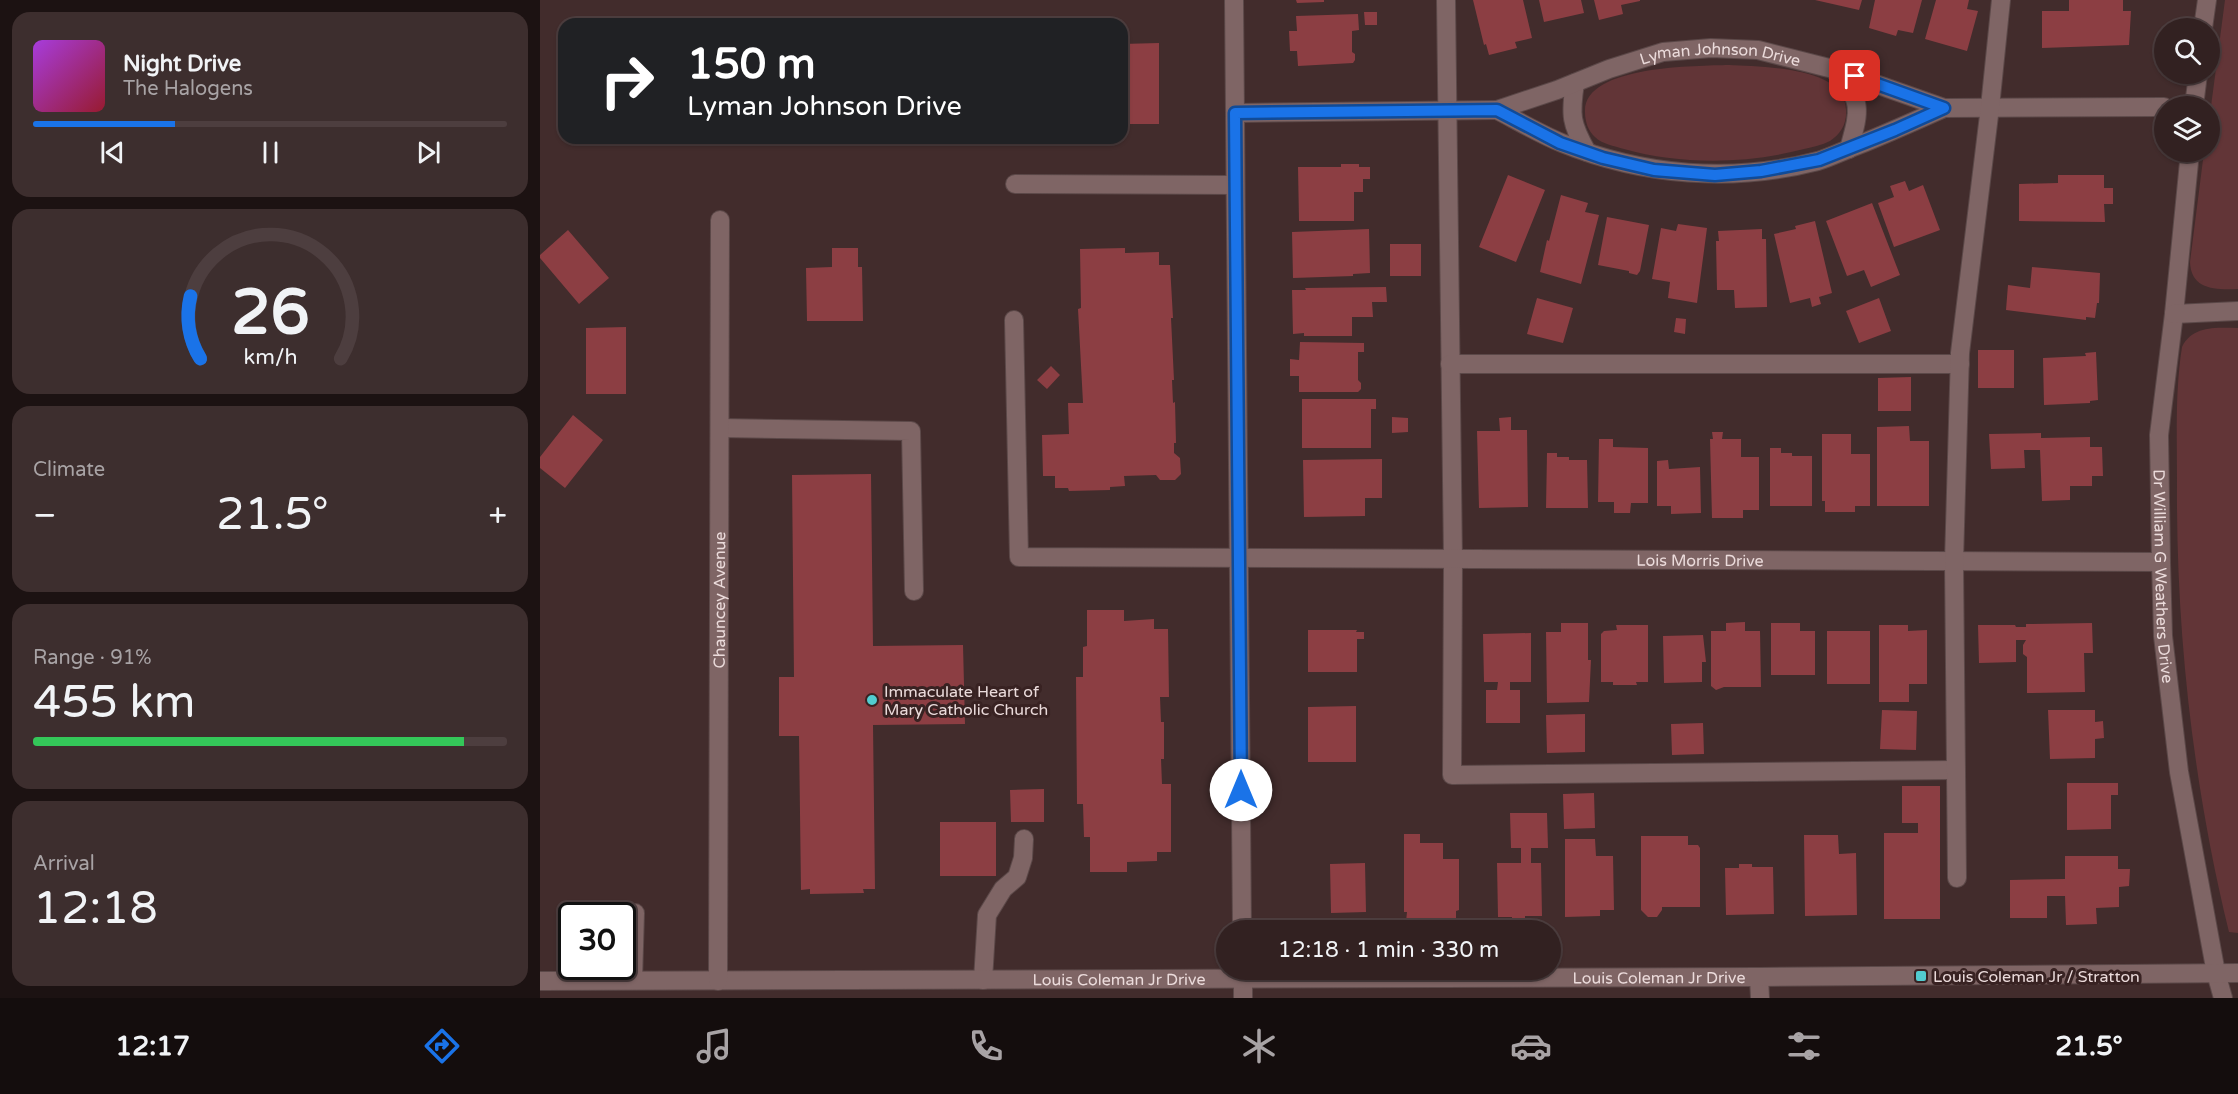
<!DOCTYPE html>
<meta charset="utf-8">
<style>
:root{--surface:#322121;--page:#3d2e2e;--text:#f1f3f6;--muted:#a8a3a5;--line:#4d3e3f;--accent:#1a73e8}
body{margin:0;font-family:"Varela Round",sans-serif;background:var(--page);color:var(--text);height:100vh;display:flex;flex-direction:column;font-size:22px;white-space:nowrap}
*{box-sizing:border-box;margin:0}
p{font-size:20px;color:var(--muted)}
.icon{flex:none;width:33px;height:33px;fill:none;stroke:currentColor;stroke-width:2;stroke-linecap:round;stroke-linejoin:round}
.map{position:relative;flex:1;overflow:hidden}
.panel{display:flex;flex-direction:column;gap:12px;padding:12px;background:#1c1212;width:540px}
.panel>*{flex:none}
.top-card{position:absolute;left:18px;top:18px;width:570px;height:126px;border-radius:18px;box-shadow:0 2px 4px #0004,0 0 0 2px var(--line);background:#202124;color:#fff;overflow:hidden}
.tools{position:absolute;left:1614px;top:18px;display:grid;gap:12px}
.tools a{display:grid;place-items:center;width:66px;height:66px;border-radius:50%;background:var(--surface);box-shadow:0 2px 4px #0004,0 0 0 2px var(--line);font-size:30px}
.speed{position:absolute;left:18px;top:902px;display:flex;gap:12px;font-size:30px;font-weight:700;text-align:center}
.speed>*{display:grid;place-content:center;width:78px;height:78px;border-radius:50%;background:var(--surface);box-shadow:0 2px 4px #0004,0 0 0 2px var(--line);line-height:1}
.speed .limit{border:3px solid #111;border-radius:9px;background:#fff;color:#111}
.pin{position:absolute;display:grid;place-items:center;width:51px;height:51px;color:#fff;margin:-26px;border-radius:12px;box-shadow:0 3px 9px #0006}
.me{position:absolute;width:66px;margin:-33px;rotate:0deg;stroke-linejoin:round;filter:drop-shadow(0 0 4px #0008)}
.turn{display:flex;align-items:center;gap:21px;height:126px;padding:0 30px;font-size:27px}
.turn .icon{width:78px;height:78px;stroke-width:2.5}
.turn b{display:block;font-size:42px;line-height:51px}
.big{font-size:45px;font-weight:600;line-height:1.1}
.panel .tile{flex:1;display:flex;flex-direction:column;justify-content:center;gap:9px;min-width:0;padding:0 21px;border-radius:18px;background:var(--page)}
.panel .dial{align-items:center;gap:0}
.dial svg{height:156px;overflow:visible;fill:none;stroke:var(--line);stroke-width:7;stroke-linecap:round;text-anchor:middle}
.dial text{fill:var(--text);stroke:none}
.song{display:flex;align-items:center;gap:18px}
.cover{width:72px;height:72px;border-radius:9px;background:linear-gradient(135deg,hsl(280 70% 55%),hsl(350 70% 35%))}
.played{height:6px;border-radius:3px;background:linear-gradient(90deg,var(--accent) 30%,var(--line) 30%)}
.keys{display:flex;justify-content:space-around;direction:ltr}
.heat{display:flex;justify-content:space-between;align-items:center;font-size:33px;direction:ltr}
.charge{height:9px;border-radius:4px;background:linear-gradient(90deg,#34c759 91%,var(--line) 0)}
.trip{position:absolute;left:676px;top:920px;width:345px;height:60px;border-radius:30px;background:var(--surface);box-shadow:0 2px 4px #0004,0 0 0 2px var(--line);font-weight:600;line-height:60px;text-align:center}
.tab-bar{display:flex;height:96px;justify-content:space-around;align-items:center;background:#140d0d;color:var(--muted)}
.tab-bar .icon{width:42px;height:42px}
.tab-bar .selected{color:var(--accent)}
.tab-bar b{font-size:27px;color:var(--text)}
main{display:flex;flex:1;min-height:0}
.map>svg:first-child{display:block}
</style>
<main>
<section class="panel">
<div class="tile">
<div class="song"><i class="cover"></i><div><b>Night Drive</b><p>The Halogens</p></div></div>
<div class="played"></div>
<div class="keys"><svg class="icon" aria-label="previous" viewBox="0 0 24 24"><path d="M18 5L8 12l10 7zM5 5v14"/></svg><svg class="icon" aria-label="pause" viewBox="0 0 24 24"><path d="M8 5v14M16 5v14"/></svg><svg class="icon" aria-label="next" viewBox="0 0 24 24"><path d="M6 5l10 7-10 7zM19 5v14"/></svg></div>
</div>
<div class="tile dial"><svg viewBox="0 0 100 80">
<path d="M14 69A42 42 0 1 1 86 69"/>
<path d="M14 69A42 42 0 0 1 9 37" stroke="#1a73e8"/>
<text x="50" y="56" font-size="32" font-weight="700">26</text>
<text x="50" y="72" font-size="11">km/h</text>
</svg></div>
<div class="tile"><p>Climate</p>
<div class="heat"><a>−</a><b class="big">21.5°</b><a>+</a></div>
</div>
<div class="tile"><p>Range · 91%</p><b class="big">455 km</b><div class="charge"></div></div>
<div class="tile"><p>Arrival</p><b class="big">12:18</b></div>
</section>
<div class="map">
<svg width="1698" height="998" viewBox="0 0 1698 998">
<rect width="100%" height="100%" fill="#422c2c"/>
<path fill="#623537" d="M 1685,0 L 1698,0 L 1698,289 C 1676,290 1651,290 1650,262 L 1664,152 L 1670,152 L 1670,114 Z
M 1189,65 C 1221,67 1306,66 1306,110 C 1307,123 1301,134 1290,141 C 1282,145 1273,147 1264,149 C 1207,164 1141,165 1084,149 C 1074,146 1062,144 1055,137 C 1048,131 1045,121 1045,112 C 1043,65 1158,66 1189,65 Z
M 1698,328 L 1698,933 L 1689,932 C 1653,785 1636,633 1637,483 C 1637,438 1635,391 1642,347 C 1653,325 1677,328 1698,328 Z"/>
<path fill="#8c3e43" d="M 756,0 L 784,0 L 784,2 L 757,3 Z
M 933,0 L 983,0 L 992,38 L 975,42 L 977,48 L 949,55 L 946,44 L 944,45 Z
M 999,0 L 1041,0 L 1044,13 L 1004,22 Z
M 1054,0 L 1100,0 L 1100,1 L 1081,5 L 1083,14 L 1059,20 Z
M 1275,0 L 1322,0 L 1319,10 Z
M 1335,0 L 1382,0 L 1373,33 L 1358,30 L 1356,36 L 1329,28 Z
M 1396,0 L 1429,0 L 1427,9 L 1438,11 L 1427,51 L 1385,39 Z
M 1529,0 L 1583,0 L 1583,11 L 1591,11 L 1589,45 L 1502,48 L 1502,11 L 1529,11 Z
M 824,12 L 837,12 L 837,25 L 825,25 Z
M 818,14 L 819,30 L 812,31 L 812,52 L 815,54 L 815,60 L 813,63 L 758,66 L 757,51 L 750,51 L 749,31 L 757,31 L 756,16 Z
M 619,43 L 619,124 L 582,124 L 582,44 Z
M 801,164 L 819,164 L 819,167 L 830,167 L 830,179 L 823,179 L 823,192 L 814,192 L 814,221 L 759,221 L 758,167 L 801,167 Z
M 968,175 L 1005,190 L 976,262 L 939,247 Z
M 1518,175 L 1564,175 L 1564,188 L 1573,188 L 1573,204 L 1564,204 L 1565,222 L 1479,221 L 1479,184 L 1518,183 Z
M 1365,181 L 1369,191 L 1383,185 L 1400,230 L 1354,247 L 1338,203 L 1354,197 L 1350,186 Z
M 1021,195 L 1048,203 L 1045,212 L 1059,215 L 1041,284 L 1000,272 L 1007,240 L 1009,241 Z
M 1332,203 L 1360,275 L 1331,287 L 1324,270 L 1307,276 L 1286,221 Z
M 1067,217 L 1109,225 L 1100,271 L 1097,275 L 1089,273 L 1089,271 L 1058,265 Z
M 1275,221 L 1292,293 L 1279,297 L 1281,304 L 1272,307 L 1270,298 L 1250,303 L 1234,234 L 1256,229 L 1255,226 Z
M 1138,224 L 1167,228 L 1157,303 L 1128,298 L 1130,282 L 1112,279 L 1121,228 L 1136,231 Z
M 829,229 L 830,273 L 813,274 L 813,276 L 753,278 L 752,232 Z
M 1222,229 L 1222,239 L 1226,239 L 1227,307 L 1195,308 L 1194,290 L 1177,290 L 1176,241 L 1179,241 L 1178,231 Z
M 28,230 L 69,278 L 39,304 L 0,258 L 0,255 Z
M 850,244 L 881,244 L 881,276 L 850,276 Z
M 292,248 L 318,248 L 318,267 L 322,267 L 323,321 L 267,321 L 266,268 L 292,267 Z
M 585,248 L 585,253 L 619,252 L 619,265 L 630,265 L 633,318 L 631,318 L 634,380 L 632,380 L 633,403 L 635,402 L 636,443 L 634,443 L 634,453 L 640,458 L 641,474 L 635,480 L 620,480 L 616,475 L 584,476 L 585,486 L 570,487 L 570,490 L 529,491 L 528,488 L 515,488 L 515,476 L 503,476 L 502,435 L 529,434 L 528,403 L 543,403 L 538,309 L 541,308 L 540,249 Z
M 1492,267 L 1560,273 L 1559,303 L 1557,303 L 1555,318 L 1546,317 L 1546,320 L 1466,310 L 1468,285 L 1490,288 Z
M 846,287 L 847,302 L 832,302 L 833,317 L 812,317 L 812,336 L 764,336 L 764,333 L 753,334 L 752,290 L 766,290 L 765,288 Z
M 997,298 L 1033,308 L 1023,343 L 987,334 Z
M 1339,298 L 1351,331 L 1319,343 L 1306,311 Z
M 1136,318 L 1146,319 L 1145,334 L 1134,332 Z
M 86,327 L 86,394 L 46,394 L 46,328 Z
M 760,342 L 824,343 L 824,352 L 818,352 L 818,380 L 821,383 L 821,389 L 818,392 L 759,392 L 759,376 L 750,376 L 750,359 L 759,360 Z
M 1438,350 L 1474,350 L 1474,388 L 1438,388 Z
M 1556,352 L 1558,400 L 1550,401 L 1550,403 L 1504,405 L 1503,358 L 1546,356 L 1545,353 Z
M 511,366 L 520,375 L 507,389 L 497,380 Z
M 1371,377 L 1371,411 L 1338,411 L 1338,378 Z
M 762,399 L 836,399 L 836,409 L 831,409 L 831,448 L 762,448 Z
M 33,415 L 63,440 L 25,488 L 0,468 L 0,457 Z
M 852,417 L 868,418 L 868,432 L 852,433 Z
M 971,417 L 971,430 L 987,430 L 988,507 L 939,508 L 937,431 L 960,431 L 959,418 Z
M 1369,426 L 1370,441 L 1389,441 L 1389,506 L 1337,506 L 1337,427 Z
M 1172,432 L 1183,432 L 1182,439 L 1201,439 L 1201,457 L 1219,457 L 1219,510 L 1203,510 L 1203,518 L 1172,518 L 1170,439 L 1173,439 Z
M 1501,433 L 1501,438 L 1550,437 L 1550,447 L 1562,447 L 1563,476 L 1552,476 L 1552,486 L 1530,486 L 1530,500 L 1502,501 L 1500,450 L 1484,450 L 1485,468 L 1451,469 L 1449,434 Z
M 1282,434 L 1311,434 L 1311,454 L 1330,454 L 1330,506 L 1315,506 L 1315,512 L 1285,512 L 1285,501 L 1282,501 Z
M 1059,439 L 1073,439 L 1073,447 L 1108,448 L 1108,503 L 1091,503 L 1090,513 L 1074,513 L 1074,502 L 1058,502 Z
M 1230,448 L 1241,448 L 1241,453 L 1252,453 L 1252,456 L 1272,456 L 1272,506 L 1230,506 Z
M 1007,453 L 1017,453 L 1017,457 L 1029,457 L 1029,460 L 1047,460 L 1048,508 L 1006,508 Z
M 842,459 L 842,498 L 825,498 L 825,516 L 764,517 L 763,460 Z
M 1128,460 L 1129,469 L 1160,467 L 1161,513 L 1131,514 L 1131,506 L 1117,506 L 1117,461 Z
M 331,474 L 333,646 L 423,645 L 425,724 L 333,725 L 335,889 L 323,889 L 324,893 L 270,894 L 270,889 L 261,890 L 259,736 L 239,736 L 239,677 L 254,677 L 252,475 Z
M 547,610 L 584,610 L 584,621 L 614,619 L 614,629 L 628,629 L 629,697 L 620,697 L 621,722 L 624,722 L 624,759 L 621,759 L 622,784 L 631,784 L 631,852 L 617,852 L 617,861 L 587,862 L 587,872 L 550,872 L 550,837 L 544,837 L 543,804 L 537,804 L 536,677 L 543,677 L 543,647 L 547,646 Z
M 1205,622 L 1205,631 L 1220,631 L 1221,687 L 1184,687 L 1176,690 L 1171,686 L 1171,631 L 1186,631 L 1186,623 Z
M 1021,623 L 1048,623 L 1048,660 L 1051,660 L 1049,702 L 1007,703 L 1006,632 L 1021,632 Z
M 1231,623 L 1260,623 L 1260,631 L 1275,631 L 1275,675 L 1231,675 Z
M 1552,623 L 1553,653 L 1544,653 L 1545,692 L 1487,693 L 1487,657 L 1483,654 L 1483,645 L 1486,640 L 1476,640 L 1476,662 L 1439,663 L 1438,625 L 1475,625 L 1476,627 L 1486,627 L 1486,624 Z
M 1076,625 L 1108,625 L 1108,682 L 1096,682 L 1097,685 L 1073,685 L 1073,682 L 1061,682 L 1061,634 L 1064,631 L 1077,630 Z
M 1339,625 L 1368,625 L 1368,631 L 1387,630 L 1387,684 L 1369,684 L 1369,702 L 1339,702 Z
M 768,630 L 817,630 L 816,632 L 824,632 L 824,639 L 817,639 L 817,672 L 768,672 Z
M 1287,631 L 1330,631 L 1330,684 L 1287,684 Z
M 991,633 L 991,682 L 970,682 L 970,690 L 980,690 L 980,723 L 946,723 L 946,690 L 957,690 L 958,682 L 944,682 L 943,634 Z
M 1163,635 L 1166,662 L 1162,662 L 1162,682 L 1124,683 L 1123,636 Z
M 816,706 L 816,762 L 768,762 L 768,707 Z
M 1342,710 L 1377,711 L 1376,750 L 1340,749 Z
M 1508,710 L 1555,710 L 1555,722 L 1563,721 L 1564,738 L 1555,739 L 1555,758 L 1510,759 Z
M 1045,714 L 1045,752 L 1007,753 L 1006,715 Z
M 1163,723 L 1164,754 L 1132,755 L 1131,724 Z
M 1527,783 L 1578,783 L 1578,795 L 1571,795 L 1571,829 L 1527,830 Z
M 1362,786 L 1400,786 L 1400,919 L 1344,919 L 1344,833 L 1378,833 L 1378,823 L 1362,823 Z
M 504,789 L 504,822 L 471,822 L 470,790 Z
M 1054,793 L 1055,828 L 1024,829 L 1023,794 Z
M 970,813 L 1007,813 L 1008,848 L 991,848 L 991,863 L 1001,863 L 1002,916 L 985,916 L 985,921 L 972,921 L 972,917 L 958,917 L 957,863 L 981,863 L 981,848 L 971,848 Z
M 400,822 L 456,822 L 456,876 L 400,876 Z
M 864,834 L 880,834 L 880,843 L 903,843 L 903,859 L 919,859 L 919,910 L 916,911 L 916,922 L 866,922 L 867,912 L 864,912 Z
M 1264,835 L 1298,835 L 1299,854 L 1316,853 L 1317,915 L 1265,916 Z
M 1101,836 L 1148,836 L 1148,845 L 1158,845 L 1160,848 L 1160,907 L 1122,907 L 1122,910 L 1117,917 L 1108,917 L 1101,910 Z
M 1025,839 L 1055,839 L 1056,856 L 1073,856 L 1074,910 L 1060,910 L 1060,916 L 1025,917 Z
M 1525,856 L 1578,856 L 1578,869 L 1590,869 L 1589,886 L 1579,887 L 1579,907 L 1556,908 L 1557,924 L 1526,925 L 1525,896 L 1507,896 L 1507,918 L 1470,918 L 1470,880 L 1525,879 Z
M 825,863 L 826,912 L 791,913 L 790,864 Z
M 1199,864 L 1212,864 L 1212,867 L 1233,867 L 1234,914 L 1186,915 L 1185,868 L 1199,868 Z"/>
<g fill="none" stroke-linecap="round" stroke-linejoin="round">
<defs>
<g id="minor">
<path d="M 694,0 L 702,930"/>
<path d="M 906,0 L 913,560 L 912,775 L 1416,770"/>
<path d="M 1663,28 L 1667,0"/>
<path d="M 1296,72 C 1324,101 1319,112 1309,149"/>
<path d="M 1035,83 C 1030,115 1031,124 1047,152"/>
<path d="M 1654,106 L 1658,74"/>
<path id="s1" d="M 1404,108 C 1375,121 1346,134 1316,146 C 1303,151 1291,157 1278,161 C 1192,183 1103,176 1022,143 C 1000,134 978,121 957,110 L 1017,90 L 1069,69 L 1123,52 L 1171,48 L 1218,50 L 1293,69 L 1404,108 L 1624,107"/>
<path d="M 695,113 L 957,110"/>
<path id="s2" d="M 1650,152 L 1634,314 L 1619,435 L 1621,562 L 1623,636 L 1639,772 L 1676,973 L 1683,998"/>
<path d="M 475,184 L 695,185"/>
<path d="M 1634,314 L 1698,311"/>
<path id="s3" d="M 474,320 L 479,557 L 1621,562"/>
<path d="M 910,364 L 1420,364"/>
<path d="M 181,428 L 371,431 L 374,591"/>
<path d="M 1417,878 L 1414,561 L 1420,353 L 1450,107 L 1461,0"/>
<path d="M 703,969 L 703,998"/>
<path d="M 1219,977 L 1220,998"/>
<path d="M 93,980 L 95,913"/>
<path d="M 443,980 L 447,915 L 463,889 L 477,877 L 483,858 L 484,839"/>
<path id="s4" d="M 0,981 L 1219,977 L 1698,973"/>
<path id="s5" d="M 178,981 L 180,220"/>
</g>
</defs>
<use href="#minor" stroke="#5b4848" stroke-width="20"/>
<use href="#minor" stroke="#7f6565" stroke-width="18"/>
</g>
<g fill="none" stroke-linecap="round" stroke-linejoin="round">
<defs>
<path id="route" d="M 701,790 L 695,113 L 957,110 L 1020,143 L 1063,158 L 1114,170 L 1175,175 L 1221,171 L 1279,160 L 1355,130 L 1404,108 L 1315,76"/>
</defs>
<use href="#route" stroke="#114b97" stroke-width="15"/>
<use href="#route" stroke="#1a73e8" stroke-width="10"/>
</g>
<g fill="#52ccd0" stroke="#382222" stroke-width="2">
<circle cx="332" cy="700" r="6"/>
<rect x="1375" y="970" width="12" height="12" rx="3"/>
</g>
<g text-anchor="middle" stroke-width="6" stroke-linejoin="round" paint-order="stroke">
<g font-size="16" fill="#ebdbdb" stroke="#382222">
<text dy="6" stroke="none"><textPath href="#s1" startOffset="704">Lyman Johnson Drive</textPath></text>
<text dy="6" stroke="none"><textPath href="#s3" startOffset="918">Lois Morris Drive</textPath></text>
<text dy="6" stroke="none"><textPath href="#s2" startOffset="426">Dr William G Weathers Drive</textPath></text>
<text dy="6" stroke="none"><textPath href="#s5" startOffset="381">Chauncey Avenue</textPath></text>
<text dy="6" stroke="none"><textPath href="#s4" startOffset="1119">Louis Coleman Jr Drive</textPath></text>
<text dy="6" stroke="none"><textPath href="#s4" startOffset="579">Louis Coleman Jr Drive</textPath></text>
</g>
<g font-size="16" fill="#ebdbdb" stroke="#382222" text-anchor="start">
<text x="344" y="697">Immaculate Heart of<tspan x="344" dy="18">Mary Catholic Church</tspan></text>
<text x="1393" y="982">Louis Coleman Jr / Stratton</text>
</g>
</g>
</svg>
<div class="tools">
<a><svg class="icon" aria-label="search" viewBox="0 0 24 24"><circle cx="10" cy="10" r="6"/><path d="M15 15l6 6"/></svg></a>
<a><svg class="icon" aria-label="layers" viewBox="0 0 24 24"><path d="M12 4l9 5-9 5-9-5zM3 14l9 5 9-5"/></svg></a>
</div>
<div class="speed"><div class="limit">30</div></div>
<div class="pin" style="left:1315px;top:76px;background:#d93025"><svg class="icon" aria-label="arrive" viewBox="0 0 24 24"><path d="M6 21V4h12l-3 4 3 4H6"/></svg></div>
<svg class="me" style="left:701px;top:790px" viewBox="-20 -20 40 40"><circle r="19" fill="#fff"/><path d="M0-13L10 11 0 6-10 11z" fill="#1a73e8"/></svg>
<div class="trip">12:18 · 1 min · 330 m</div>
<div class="top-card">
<div class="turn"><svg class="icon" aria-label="right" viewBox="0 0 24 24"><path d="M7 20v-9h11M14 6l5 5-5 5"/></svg><div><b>150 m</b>Lyman Johnson Drive</div></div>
</div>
</div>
</main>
<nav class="tab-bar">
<b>12:17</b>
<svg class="icon selected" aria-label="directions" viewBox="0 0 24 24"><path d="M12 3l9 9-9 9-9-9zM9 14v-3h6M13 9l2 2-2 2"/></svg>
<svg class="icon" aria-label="music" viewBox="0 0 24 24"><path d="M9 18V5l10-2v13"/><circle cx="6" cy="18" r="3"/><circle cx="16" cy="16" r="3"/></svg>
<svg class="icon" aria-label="phone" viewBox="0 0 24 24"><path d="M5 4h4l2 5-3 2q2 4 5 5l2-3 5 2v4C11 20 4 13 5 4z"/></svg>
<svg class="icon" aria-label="climate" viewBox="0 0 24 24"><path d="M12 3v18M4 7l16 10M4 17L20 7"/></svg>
<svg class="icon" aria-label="car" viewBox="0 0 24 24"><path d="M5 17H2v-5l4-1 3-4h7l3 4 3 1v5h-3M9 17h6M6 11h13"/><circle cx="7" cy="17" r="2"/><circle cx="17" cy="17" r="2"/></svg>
<svg class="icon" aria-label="filters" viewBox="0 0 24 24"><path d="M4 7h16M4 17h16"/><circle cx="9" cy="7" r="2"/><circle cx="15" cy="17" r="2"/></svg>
<b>21.5°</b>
</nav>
